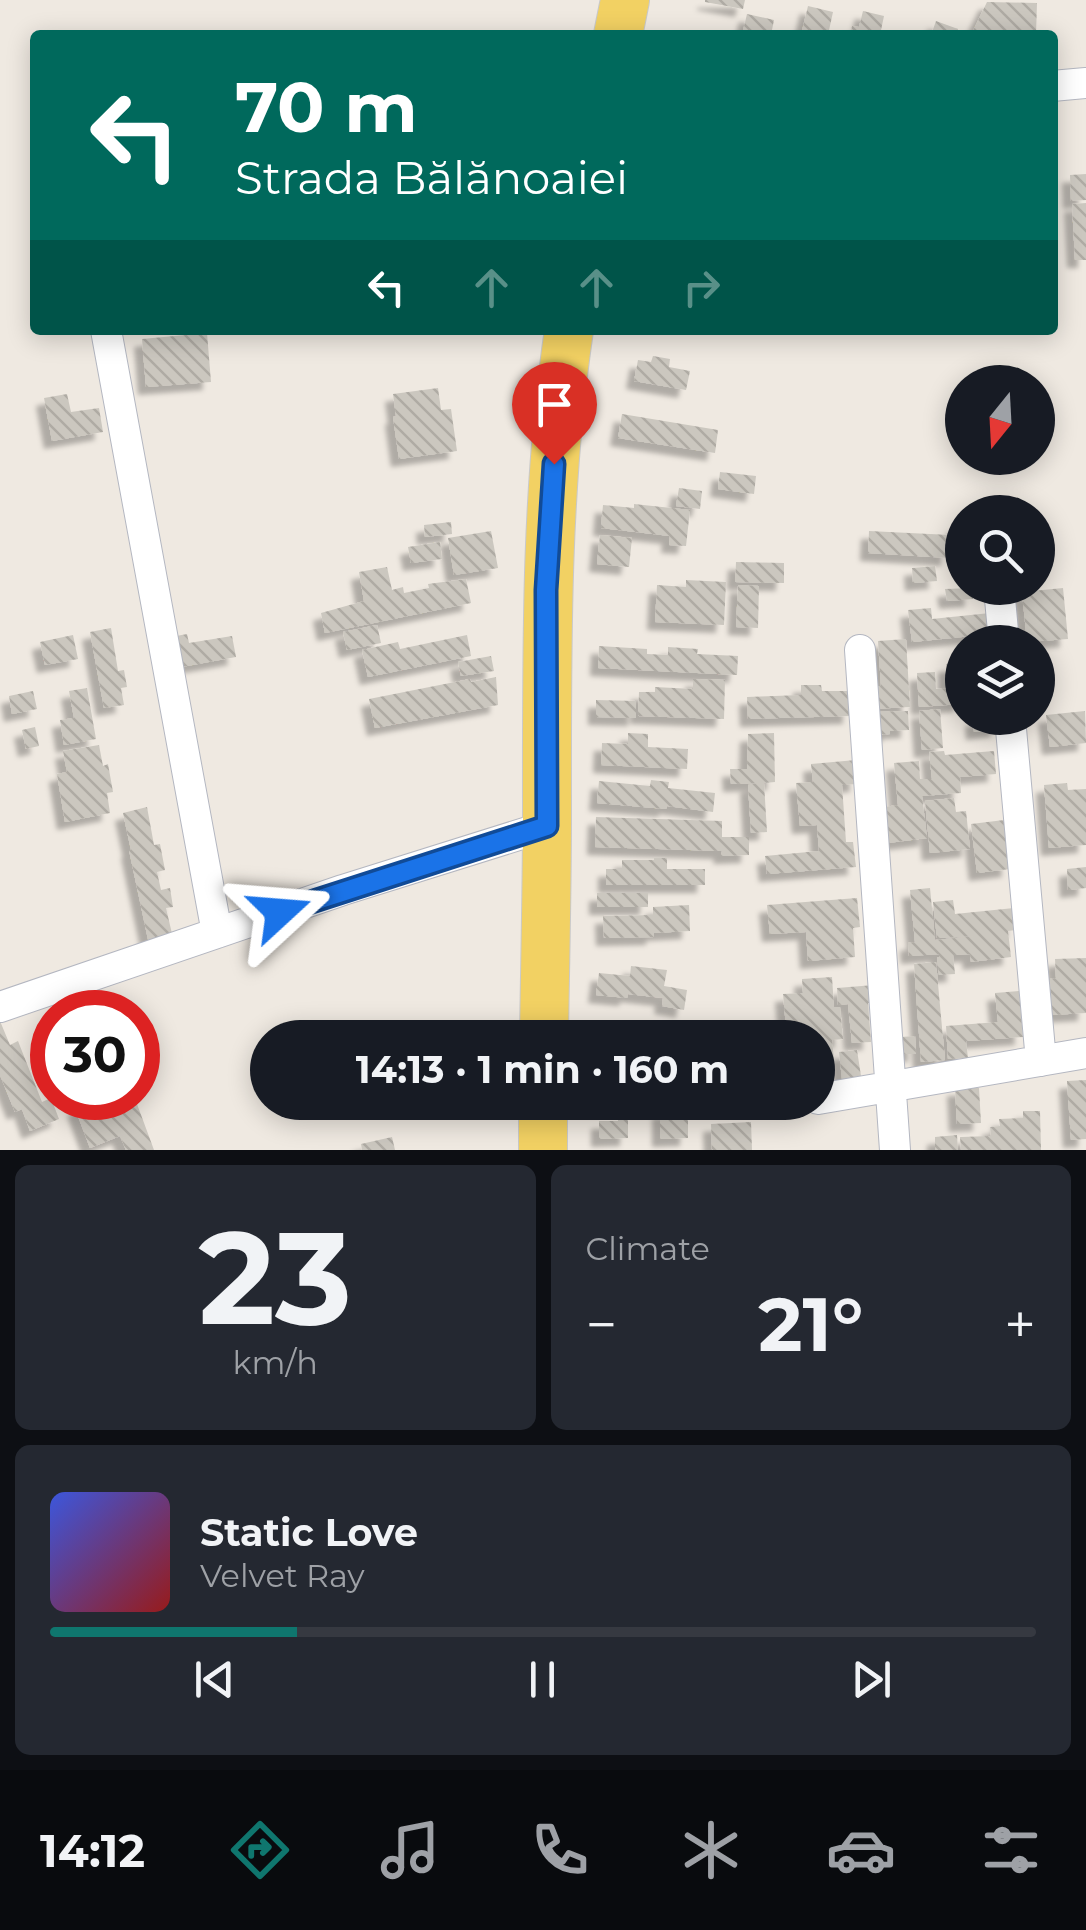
<!DOCTYPE html>
<meta charset="utf-8">
<style>
:root{--surface:#171b24;--page:#242831;--text:#f1f3f6;--muted:#9ea1a6;--line:#363941;--accent:#0f766e}
body{margin:0;font-family:Montserrat,sans-serif;background:var(--page);color:var(--text);height:100vh;display:flex;flex-direction:column;font-size:38px;white-space:nowrap}
*{box-sizing:border-box;margin:0}
p{font-size:32px;color:var(--muted)}
.icon{flex:none;width:55px;height:55px;fill:none;stroke:currentColor;stroke-width:2;stroke-linecap:round;stroke-linejoin:round}
.map{position:relative;height:1150px;overflow:hidden}
.panel{display:flex;flex-direction:column;gap:15px;padding:15px;background:#0d0f14;flex:1}
.panel>*{flex:none}
.banner{position:absolute;left:30px;top:30px;width:1028px;height:305px;border-radius:10px;box-shadow:0 5px 25px #0003;background:#00695c;color:#fff;overflow:hidden}
.needle{width:65px;rotate:198deg}
.controls{position:absolute;left:945px;top:365px;display:grid;gap:20px}
.controls a{display:grid;place-items:center;width:110px;height:110px;border-radius:50%;background:var(--surface);box-shadow:0 5px 25px #0003;font-size:50px}
.speed{position:absolute;left:30px;top:990px;display:flex;gap:20px;font-size:50px;font-weight:700;text-align:center}
.speed>*{display:grid;place-content:center;width:130px;height:130px;border-radius:50%;background:var(--surface);box-shadow:0 5px 25px #0003;line-height:1}
.speed .limit{border:15px solid #d22;background:#fff;color:#111}
.pin{position:absolute;display:grid;place-items:center;width:85px;height:85px;color:#fff;margin:-102px -42px;border-radius:50% 50% 50% 0;rotate:-45deg;box-shadow:0 0 10px #0007}
.pin .icon{rotate:45deg}
.me{position:absolute;width:110px;margin:-55px;rotate:71deg;stroke-linejoin:round;filter:drop-shadow(0 0 8px #0008)}
.turn{display:flex;align-items:center;gap:35px;height:210px;padding:0 40px;font-size:45px}
.turn .icon{width:130px;height:130px;stroke-width:2.5}
.turn b{display:block;font-size:70px;line-height:85px}
.lanes{display:flex;align-items:center;height:95px;padding:0 40px;background:#0003;justify-content:center;gap:50px;direction:ltr}
.lanes .off{opacity:.35}
.big{font-size:75px;font-weight:700;line-height:1.1}
.panel .tile{flex:1;display:flex;flex-direction:column;justify-content:center;gap:15px;min-width:0;padding:0 35px;border-radius:15px;background:var(--page)}
.panel .dial{align-items:center;gap:0}
.dial b{font-size:130px;line-height:1}
.song{display:flex;align-items:center;gap:30px}
.cover{width:120px;height:120px;border-radius:15px;background:linear-gradient(135deg,hsl(230 70% 55%),hsl(0 70% 35%))}
.played{height:10px;border-radius:5px;background:linear-gradient(90deg,var(--accent) 25%,var(--line) 25%)}
.keys{display:flex;justify-content:space-around;direction:ltr}
.heat{display:flex;justify-content:space-between;align-items:center;font-size:55px;direction:ltr}
.panel .tiles{flex:1;display:grid;gap:15px;grid-template-columns:1fr 1fr}
.tile:last-child{grid-column:span 2}
.trip{position:absolute;left:250px;top:1020px;width:585px;height:100px;border-radius:50px;background:var(--surface);box-shadow:0 5px 25px #0003;font-weight:700;line-height:100px;text-align:center}
.tab-bar{display:flex;height:160px;justify-content:space-around;align-items:center;background:#090b0e;color:var(--muted)}
.tab-bar .icon{width:70px;height:70px}
.tab-bar .active{color:var(--accent)}
.tab-bar b{font-size:45px;color:var(--text)}
.map>svg:first-child{display:block}
</style>
<div class="map">
<svg width="1086" height="1150" viewBox="0 0 1086 1150">
<defs>
<pattern id="building-back-hatch" width="6" height="6" patternUnits="userSpaceOnUse" patternTransform="scale(2.5)"><rect width="6" height="6" fill="#cbc7bf"/><path d="M-1 5l2 2M0 0l6 6M5-1l2 2" fill="none" stroke="#afaba4"/></pattern>
<filter id="shadow"><feDropShadow dx="-8" dy="8" stdDeviation="2.5" flood-color="#0004"/></filter>
</defs>
<rect width="100%" height="100%" fill="#efe9e1"/>
<path fill="url(#building-back-hatch)" filter="url(#shadow)" d="M 705,0 L 745,0 L 743,9 L 705,2 Z
M 987,2 L 1037,3 L 1036,35 L 971,35 Z
M 808,6 L 833,12 L 828,35 L 801,35 Z
M 863,11 L 884,16 L 880,35 L 850,35 L 852,26 L 859,27 Z
M 747,14 L 774,20 L 771,35 L 742,35 Z
M 936,21 L 958,29 L 955,35 L 931,35 Z
M 1086,174 L 1086,200 L 1071,201 L 1070,175 Z
M 1086,203 L 1086,260 L 1075,260 L 1072,204 Z
M 207,333 L 211,382 L 146,387 L 142,339 Z
M 653,356 L 670,359 L 669,367 L 690,371 L 686,390 L 634,381 L 638,360 L 651,362 Z
M 438,388 L 441,410 L 451,409 L 457,451 L 399,459 L 393,417 L 396,416 L 393,394 Z
M 67,394 L 71,412 L 99,408 L 103,432 L 52,441 L 44,398 Z
M 622,414 L 718,430 L 715,453 L 618,438 Z
M 720,472 L 756,476 L 754,494 L 718,489 Z
M 679,488 L 702,491 L 700,509 L 676,506 Z
M 634,504 L 690,510 L 686,546 L 669,545 L 670,536 L 601,528 L 603,505 L 634,508 Z
M 451,522 L 452,534 L 425,537 L 424,525 Z
M 962,525 L 962,554 L 956,554 L 954,526 Z
M 491,531 L 498,568 L 454,575 L 448,538 Z
M 869,531 L 950,535 L 949,558 L 868,553 Z
M 600,535 L 632,538 L 629,567 L 597,564 Z
M 440,542 L 442,559 L 411,563 L 408,547 Z
M 736,562 L 784,563 L 784,583 L 735,582 Z
M 935,566 L 937,581 L 913,583 L 912,568 Z
M 387,567 L 392,590 L 403,587 L 404,593 L 429,588 L 428,584 L 466,579 L 471,603 L 325,633 L 321,613 L 364,601 L 359,572 Z
M 686,580 L 726,582 L 724,625 L 655,622 L 657,585 L 686,587 Z
M 738,585 L 759,586 L 758,628 L 736,627 Z
M 972,588 L 973,599 L 947,601 L 945,589 Z
M 1063,588 L 1068,639 L 1027,642 L 1022,592 Z
M 931,608 L 932,619 L 990,613 L 992,634 L 912,642 L 908,610 Z
M 377,625 L 381,643 L 347,650 L 343,632 Z
M 111,628 L 118,671 L 124,670 L 127,687 L 121,688 L 124,705 L 104,708 L 90,632 Z
M 187,634 L 189,643 L 232,636 L 236,657 L 176,668 L 171,637 Z
M 73,635 L 78,659 L 45,665 L 40,642 Z
M 467,635 L 471,656 L 368,677 L 362,650 L 398,642 L 400,649 Z
M 906,639 L 910,707 L 872,709 L 870,687 L 881,686 L 878,641 Z
M 599,646 L 647,649 L 647,654 L 668,655 L 668,647 L 698,649 L 697,654 L 738,656 L 737,675 L 598,668 Z
M 491,656 L 494,671 L 461,676 L 458,662 Z
M 946,664 L 962,664 L 962,683 L 946,684 Z
M 935,672 L 936,689 L 962,687 L 962,704 L 919,707 L 917,673 Z
M 496,677 L 498,705 L 375,728 L 369,699 L 470,679 L 471,682 Z
M 693,679 L 725,680 L 724,719 L 638,716 L 639,692 L 655,692 L 655,687 L 693,689 Z
M 801,685 L 821,685 L 822,691 L 850,691 L 851,716 L 748,719 L 747,697 L 801,695 Z
M 87,688 L 96,739 L 64,745 L 60,720 L 74,718 L 69,691 Z
M 33,691 L 37,709 L 12,714 L 9,696 Z
M 596,700 L 636,701 L 636,718 L 596,717 Z
M 940,709 L 943,748 L 922,750 L 919,711 Z
M 908,711 L 909,730 L 890,731 L 890,734 L 876,735 L 875,712 Z
M 1085,711 L 1086,743 L 1050,747 L 1046,715 Z
M 973,718 L 998,718 L 999,729 L 974,732 Z
M 35,727 L 39,746 L 26,749 L 22,730 Z
M 628,733 L 648,734 L 648,747 L 688,749 L 687,769 L 601,765 L 602,743 L 628,744 Z
M 774,733 L 775,782 L 764,783 L 767,832 L 751,833 L 748,785 L 760,783 L 731,784 L 730,769 L 747,769 L 748,734 Z
M 99,745 L 103,766 L 108,764 L 113,792 L 107,793 L 110,813 L 65,822 L 57,774 L 67,772 L 63,751 Z
M 944,751 L 945,755 L 994,751 L 996,774 L 960,777 L 961,793 L 922,796 L 927,838 L 888,843 L 884,807 L 898,805 L 894,763 L 919,761 L 920,779 L 932,779 L 929,752 Z
M 856,760 L 858,784 L 842,785 L 846,842 L 853,842 L 856,867 L 767,874 L 765,856 L 819,851 L 817,825 L 800,826 L 796,783 L 813,782 L 811,764 Z
M 651,780 L 669,782 L 668,788 L 715,793 L 713,812 L 667,806 L 666,809 L 597,803 L 599,781 L 650,786 Z
M 1067,783 L 1068,790 L 1086,789 L 1086,845 L 1049,848 L 1044,785 Z
M 954,798 L 956,812 L 966,811 L 970,849 L 930,853 L 925,801 Z
M 147,807 L 154,845 L 160,844 L 165,870 L 157,872 L 161,890 L 170,888 L 173,907 L 166,908 L 173,938 L 149,944 L 129,850 L 131,850 L 123,813 Z
M 596,817 L 722,821 L 722,837 L 749,837 L 749,855 L 721,856 L 722,851 L 595,847 Z
M 1004,820 L 1010,869 L 977,873 L 971,824 Z
M 654,858 L 667,858 L 667,869 L 705,869 L 705,885 L 606,885 L 606,869 L 622,869 L 622,860 L 654,860 Z
M 1086,867 L 1086,888 L 1068,890 L 1067,869 Z
M 930,888 L 935,940 L 977,936 L 937,938 L 933,902 L 953,900 L 955,914 L 1014,908 L 1016,930 L 1008,931 L 1011,957 L 971,962 L 970,954 L 953,955 L 955,974 L 939,975 L 937,957 L 939,957 L 939,954 L 909,956 L 908,943 L 915,942 L 910,890 Z
M 597,893 L 648,893 L 648,907 L 597,907 Z
M 857,898 L 860,927 L 853,928 L 855,957 L 808,961 L 806,932 L 770,934 L 767,905 Z
M 689,905 L 690,931 L 654,933 L 654,937 L 604,938 L 603,916 L 653,915 L 653,907 Z
M 1086,958 L 1086,1013 L 1052,1015 L 1050,979 L 1056,978 L 1055,959 Z
M 936,962 L 945,1060 L 921,1062 L 914,964 Z
M 631,966 L 667,970 L 664,986 L 687,990 L 684,1010 L 662,1006 L 663,998 L 628,994 L 627,998 L 596,995 L 599,973 L 630,976 Z
M 832,977 L 834,1007 L 840,1007 L 843,1039 L 832,1040 L 834,1060 L 818,1061 L 818,1038 L 787,1038 L 783,994 L 803,993 L 802,979 Z
M 874,985 L 875,1003 L 868,1003 L 871,1042 L 852,1043 L 848,1004 L 838,1005 L 837,988 Z
M 1019,991 L 1023,1037 L 966,1041 L 968,1058 L 948,1059 L 946,1026 L 998,1022 L 995,993 Z
M 0,1021 L 10,1045 L 18,1041 L 42,1102 L 51,1098 L 59,1119 L 30,1131 L 22,1109 L 15,1112 L 0,1075 Z
M 915,1036 L 916,1054 L 901,1054 L 901,1037 Z
M 857,1050 L 861,1076 L 842,1079 L 839,1052 Z
M 1086,1080 L 1086,1139 L 1071,1140 L 1067,1081 Z
M 955,1088 L 979,1088 L 981,1123 L 957,1124 Z
M 95,1098 L 119,1098 L 124,1109 L 137,1104 L 154,1150 L 126,1150 L 120,1136 L 90,1148 L 75,1108 Z
M 660,1110 L 688,1110 L 688,1138 L 660,1139 Z
M 1023,1111 L 1040,1111 L 1041,1150 L 961,1150 L 960,1137 L 991,1136 L 990,1127 L 1000,1126 L 999,1119 L 1023,1118 Z
M 618,1118 L 628,1118 L 628,1138 L 599,1139 L 599,1121 L 618,1121 Z
M 751,1122 L 752,1150 L 712,1150 L 711,1124 Z
M 957,1135 L 958,1150 L 935,1150 L 935,1137 Z
M 392,1137 L 395,1150 L 362,1150 L 361,1144 Z"/>
<g fill="none" stroke-linecap="round" stroke-linejoin="round">
<defs>
<path id="street" d="M 1052,86 L 1086,83
M 106,330 L 217,933
M 999,588 L 1004,642
M 860,650 L 895,1150
M 1010,718 L 1041,1061
M 0,1007 L 343,890 L 547,826
M 818,1099 L 1086,1053"/>
<path id="primary" d="M 618,35 L 625,0
M 544,1038 C 545,964 547,890 547,817 C 547,654 545,492 569,330
M 543,1102 L 543,1150"/>
</defs>
<use href="#street" stroke="#b4b7c1" stroke-width="32"/>
<use href="#primary" stroke="#c9c9c9" stroke-width="50"/>
<use href="#street" stroke="#fff" stroke-width="30"/>
<use href="#primary" stroke="#f2d163" stroke-width="48"/>
</g>
<g fill="none" stroke-linecap="round" stroke-linejoin="round">
<defs>
<path id="route" d="M 280,912 L 547,826 L 546,590 L 554,464"/>
</defs>
<use href="#route" stroke="#114b97" stroke-width="25"/>
<use href="#route" stroke="#1a73e8" stroke-width="18"/>
</g>
</svg>
<div class="controls">
<a><svg class="needle" viewBox="-14 -14 28 28"><path d="M0-13l5 13h-10z" fill="#e53935"/><path d="M0 13l5-13h-10z" fill="#9ea1a6"/></svg></a>
<a><svg class="icon" aria-label="search" viewBox="0 0 24 24"><circle cx="10" cy="10" r="6"/><path d="M15 15l6 6"/></svg></a>
<a><svg class="icon" aria-label="layers" viewBox="0 0 24 24"><path d="M12 4l9 5-9 5-9-5zM3 14l9 5 9-5"/></svg></a>
</div>
<div class="speed"><div class="limit">30</div></div>
<div class="pin" style="left:554px;top:464px;background:#d93025"><svg class="icon" aria-label="arrive" viewBox="0 0 24 24"><path d="M6 21V4h12l-3 4 3 4H6"/></svg></div>
<svg class="me" style="left:280px;top:912px" viewBox="-20 -20 40 40"><path d="M0-17L14 15 0 8-14 15z" fill="#1a73e8" stroke="#fff" stroke-width="4"/></svg>
<div class="trip">14:13 · 1 min · 160 m</div>
<div class="banner">
<div class="turn"><svg class="icon" aria-label="left" viewBox="0 0 24 24"><path d="M17 20v-9H6M10 6l-5 5 5 5"/></svg><div><b>70 m</b>Strada Bălănoaiei</div></div>
<div class="lanes"><svg class="icon" aria-label="left" viewBox="0 0 24 24"><path d="M17 20v-9H6M10 6l-5 5 5 5"/></svg><svg class="icon off" aria-label="ahead" viewBox="0 0 24 24"><path d="M12 20V5M6 11l6-6 6 6"/></svg><svg class="icon off" aria-label="ahead" viewBox="0 0 24 24"><path d="M12 20V5M6 11l6-6 6 6"/></svg><svg class="icon off" aria-label="right" viewBox="0 0 24 24"><path d="M7 20v-9h11M14 6l5 5-5 5"/></svg></div>
</div>
</div>
<section class="panel">
<div class="tiles">
<div class="tile dial"><b>23</b><p>km/h</p></div>
<div class="tile"><p>Climate</p>
<div class="heat"><a>−</a><b class="big">21°</b><a>+</a></div>
</div>
<div class="tile">
<div class="song"><i class="cover"></i><div><b>Static Love</b><p>Velvet Ray</p></div></div>
<div class="played"></div>
<div class="keys"><svg class="icon" aria-label="previous" viewBox="0 0 24 24"><path d="M18 5L8 12l10 7zM5 5v14"/></svg><svg class="icon" aria-label="pause" viewBox="0 0 24 24"><path d="M8 5v14M16 5v14"/></svg><svg class="icon" aria-label="next" viewBox="0 0 24 24"><path d="M6 5l10 7-10 7zM19 5v14"/></svg></div>
</div>
</div>
</section>
<nav class="tab-bar">
<b>14:12</b>
<svg class="icon active" aria-label="directions" viewBox="0 0 24 24"><path d="M12 3l9 9-9 9-9-9zM9 14v-3h6M13 9l2 2-2 2"/></svg>
<svg class="icon" aria-label="music" viewBox="0 0 24 24"><path d="M9 18V5l10-2v13"/><circle cx="6" cy="18" r="3"/><circle cx="16" cy="16" r="3"/></svg>
<svg class="icon" aria-label="phone" viewBox="0 0 24 24"><path d="M5 4h4l2 5-3 2q2 4 5 5l2-3 5 2v4C11 20 4 13 5 4z"/></svg>
<svg class="icon" aria-label="climate" viewBox="0 0 24 24"><path d="M12 3v18M4 7l16 10M4 17L20 7"/></svg>
<svg class="icon" aria-label="car" viewBox="0 0 24 24"><path d="M5 17H2v-5l4-1 3-4h7l3 4 3 1v5h-3M9 17h6M6 11h13"/><circle cx="7" cy="17" r="2"/><circle cx="17" cy="17" r="2"/></svg>
<svg class="icon" aria-label="filters" viewBox="0 0 24 24"><path d="M4 7h16M4 17h16"/><circle cx="9" cy="7" r="2"/><circle cx="15" cy="17" r="2"/></svg>
</nav>
